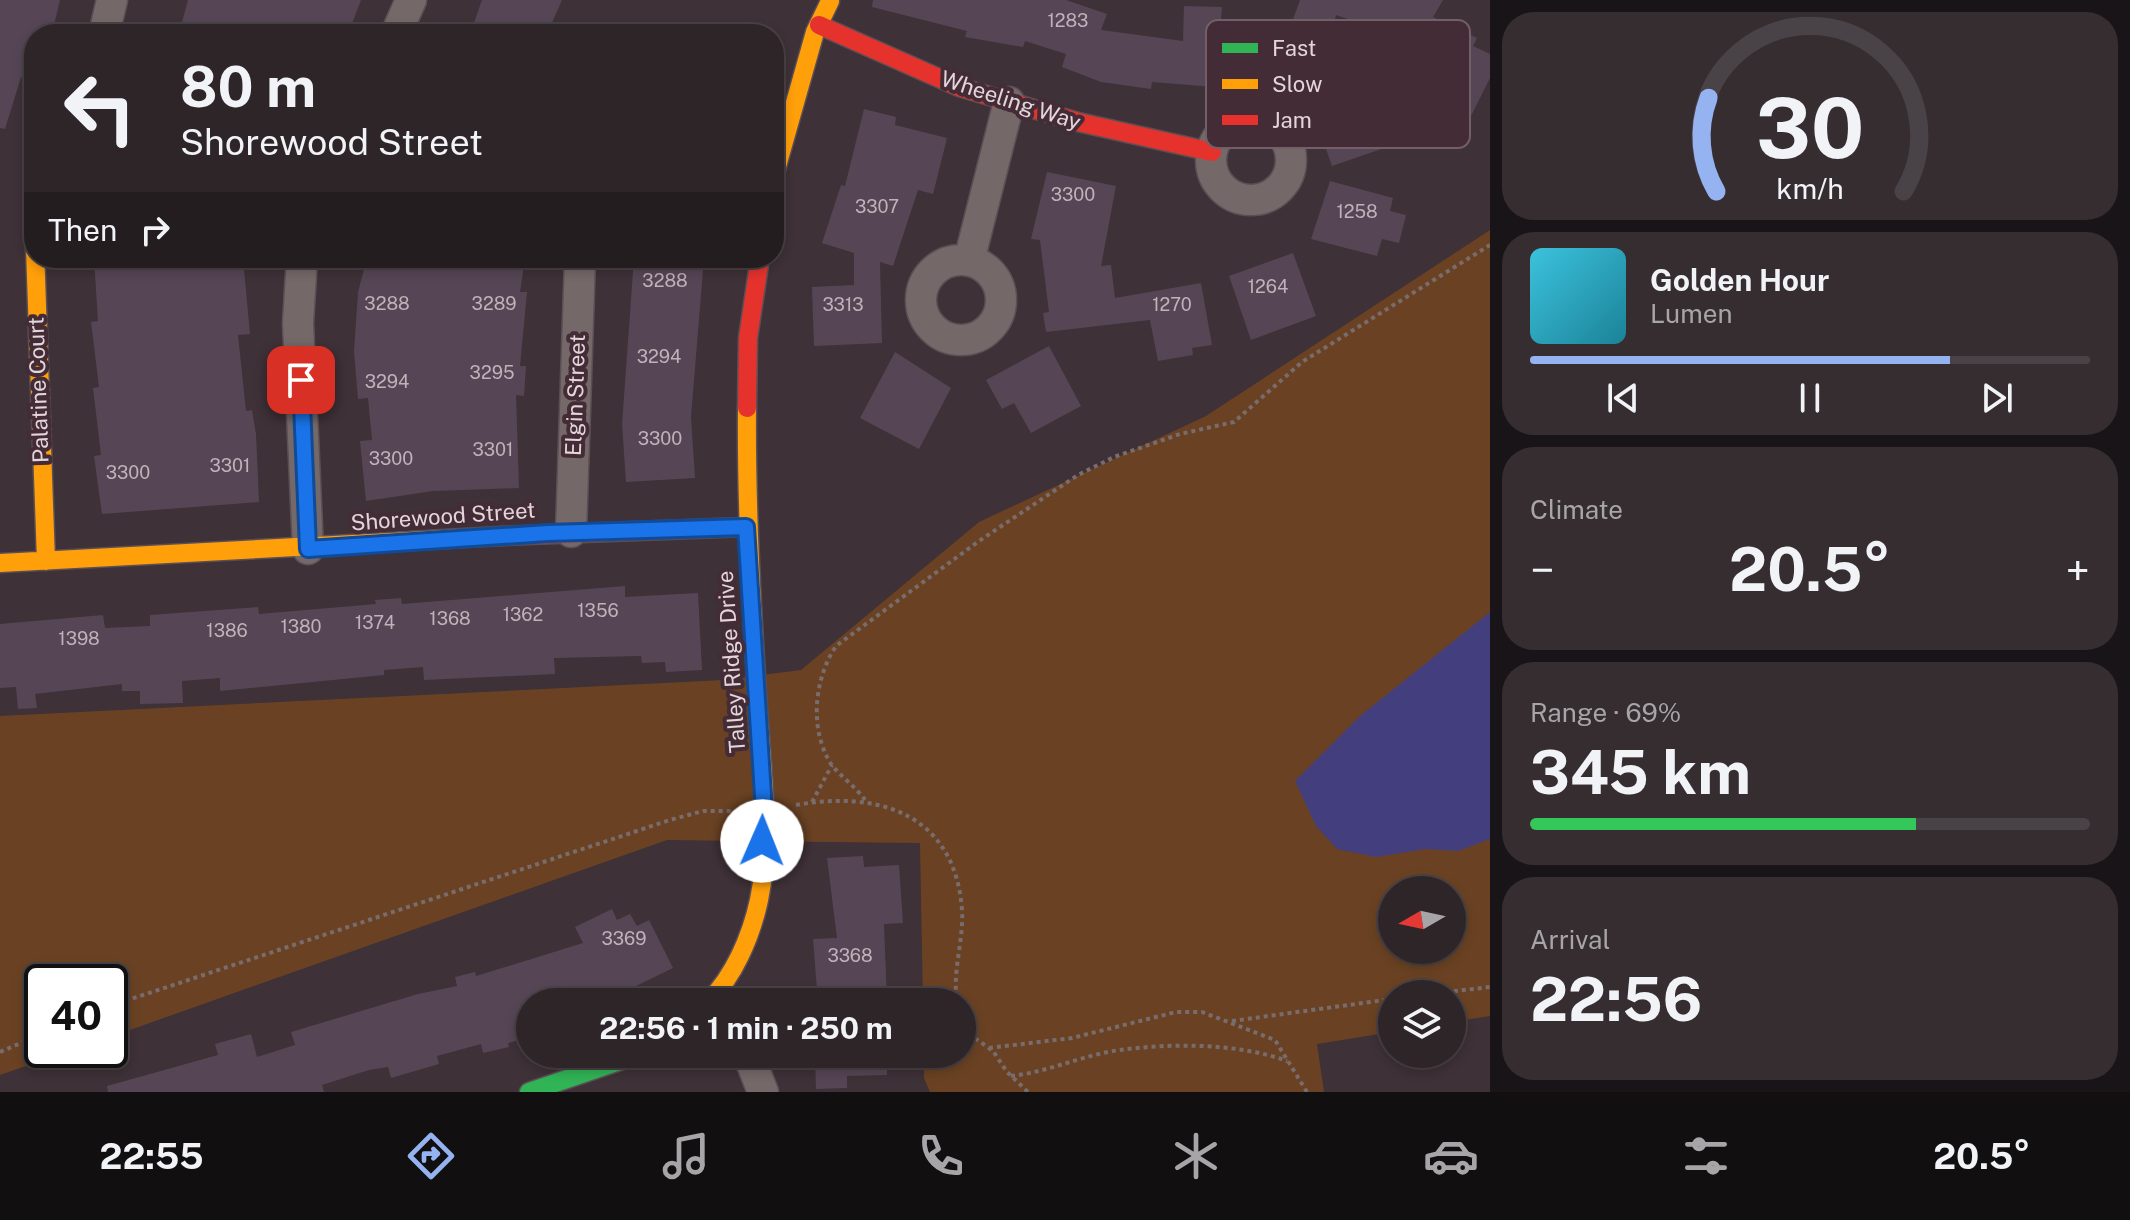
<!DOCTYPE html>
<meta charset="utf-8">
<style>
:root{--surface:#2e2529;--page:#362d31;--text:#f1f3f6;--muted:#a7a5a8;--line:#494246;--accent:#95b2f1}
body{margin:0;font-family:"Public Sans",sans-serif;background:var(--page);color:var(--text);height:100vh;display:flex;flex-direction:column;font-size:30px;white-space:nowrap}
*{box-sizing:border-box;margin:0}
p{font-size:26px;color:var(--muted)}
.icon{flex:none;width:44px;height:44px;fill:none;stroke:currentColor;stroke-width:2;stroke-linecap:round;stroke-linejoin:round}
.map{position:relative;flex:1;overflow:hidden}
.side{display:flex;flex-direction:column;gap:12px;padding:12px;background:#191417;width:640px}
.side>*{flex:none}
.top-card{position:absolute;left:24px;top:24px;width:760px;height:244px;border-radius:32px;box-shadow:0 4px 12px #0003,0 0 0 2px var(--line);background:#2e2529;color:var(--text);overflow:hidden}
.needle{width:52px;rotate:261deg}
.fabs{position:absolute;left:1378px;top:876px;display:grid;gap:16px}
.fabs a{display:grid;place-items:center;width:88px;height:88px;border-radius:50%;background:var(--surface);box-shadow:0 4px 12px #0003,0 0 0 2px var(--line);font-size:40px}
.speed{position:absolute;left:24px;top:964px;display:flex;gap:16px;font-size:40px;font-weight:700;text-align:center}
.speed>*{display:grid;place-content:center;width:104px;height:104px;border-radius:50%;background:var(--surface);box-shadow:0 4px 12px #0003,0 0 0 2px var(--line);line-height:1}
.speed .limit{border:4px solid #111;border-radius:12px;background:#fff;color:#111}
.pin{position:absolute;display:grid;place-items:center;width:68px;height:68px;color:#fff;margin:-34px;border-radius:16px;box-shadow:0 4px 12px #0006}
.me{position:absolute;width:88px;margin:-44px;rotate:1deg;stroke-linejoin:round;filter:drop-shadow(0 0 6px #0008)}
.turn{display:flex;align-items:center;gap:28px;height:168px;padding:0 24px;font-size:36px}
.turn .icon{width:104px;height:104px;stroke-width:2.5}
.turn b{display:block;font-size:56px;line-height:68px}
.then{display:flex;align-items:center;height:76px;padding:0 24px;background:#0003;gap:16px;font-size:30px}
.big{font-size:60px;font-weight:700;line-height:1.1}
.side .widget{flex:1;display:flex;flex-direction:column;justify-content:center;gap:12px;min-width:0;padding:0 28px;border-radius:32px;background:var(--page)}
.side .dial{align-items:center;gap:0}
.dial svg{height:208px;overflow:visible;fill:none;stroke:var(--line);stroke-width:7;stroke-linecap:round;text-anchor:middle}
.dial text{fill:var(--text);stroke:none}
.song{display:flex;align-items:center;gap:24px}
.cover{width:96px;height:96px;border-radius:12px;background:linear-gradient(135deg,hsl(190 70% 55%),hsl(190 70% 35%))}
.played{height:8px;border-radius:4px;background:linear-gradient(90deg,var(--accent) 75%,var(--line) 75%)}
.keys{display:flex;justify-content:space-around;direction:ltr}
.heat{display:flex;justify-content:space-between;align-items:center;font-size:44px;direction:ltr}
.charge{height:12px;border-radius:6px;background:linear-gradient(90deg,#34c759 69%,var(--line) 0)}
.trip{position:absolute;left:516px;top:988px;width:460px;height:80px;border-radius:40px;background:var(--surface);box-shadow:0 4px 12px #0003,0 0 0 2px var(--line);font-weight:700;line-height:80px;text-align:center}
.tabs{display:flex;height:128px;justify-content:space-around;align-items:center;background:#120f10;color:var(--muted)}
.tabs .icon{width:56px;height:56px}
.tabs .selected{color:var(--accent)}
.tabs b{font-size:36px;color:var(--text)}
main{display:flex;flex:1;min-height:0}
.map>svg:first-child{display:block}
</style>
<main>
<div class="map">
<svg width="1490" height="1092" viewBox="0 0 1490 1092">
<rect width="100%" height="100%" fill="#3e3137"/>
<path fill="#6a4223" fill-rule="evenodd" d="M 1490,230 L 1490,1016 L 1452,1022 L 1452,994 L 1392,994 L 1392,1032 L 1317,1044 L 1324,1092 L 930,1092 L 924,1078 L 924,1054 L 962,1054 L 962,1002 L 923,1002 L 920,843 L 667,840 L 110,1037 L 110,982 L 42,982 L 42,1050 L 72,1050 L 0,1075 L 0,716 L 724,680 L 801,670 L 979,522 L 1206,416 ZM 1392,890 L 1452,890 L 1452,950 L 1392,950 Z"/>
<path fill="#433e7d" d="M 1490,612 L 1490,839 L 1458,851 L 1425,849 L 1376,857 L 1337,849 L 1316,826 L 1295,781 L 1360,716 Z"/>
<path fill="#564655" d="M 0,0 L 60,0 L 52,34 L 34,34 L 34,82 L 21,77 L 5,129 L 0,128 Z
M 188,0 L 361,0 L 348,34 L 179,34 Z
M 482,0 L 562,0 L 547,34 L 470,34 Z
M 873,0 L 1066,0 L 1107,14 L 1101,30 L 1183,41 L 1184,6 L 1222,7 L 1221,20 L 1288,33 L 1300,0 L 1443,0 L 1433,17 L 1477,38 L 1473,46 L 1490,54 L 1490,78 L 1468,122 L 1412,94 L 1427,62 L 1359,23 L 1336,15 L 1318,98 L 1239,80 L 1239,89 L 1152,82 L 1151,89 L 1101,82 L 1062,67 L 1066,54 L 1025,41 L 1023,47 L 965,37 L 967,31 L 872,7 Z
M 1380,89 L 1399,143 L 1332,166 L 1313,112 Z
M 864,109 L 896,117 L 895,125 L 947,138 L 933,194 L 918,190 L 893,266 L 880,262 L 882,343 L 814,346 L 812,287 L 854,285 L 854,253 L 822,243 L 841,185 L 845,186 Z
M 1047,172 L 1116,186 L 1101,266 L 1111,265 L 1115,298 L 1201,283 L 1212,345 L 1192,348 L 1193,355 L 1158,361 L 1150,320 L 1046,332 L 1043,313 L 1049,312 L 1040,240 L 1031,239 Z
M 1330,181 L 1393,198 L 1390,211 L 1406,215 L 1399,243 L 1382,239 L 1377,256 L 1311,239 Z
M 1293,253 L 1316,316 L 1251,340 L 1229,276 Z
M 94,258 L 243,258 L 250,334 L 238,335 L 246,411 L 252,410 L 256,434 L 259,502 L 102,514 L 94,456 L 101,455 L 93,388 L 99,387 L 91,322 L 98,321 Z
M 367,258 L 525,258 L 520,292 L 527,292 L 520,366 L 526,366 L 524,396 L 516,395 L 519,488 L 433,491 L 366,501 L 360,441 L 372,440 L 368,398 L 358,399 L 354,351 L 358,292 Z
M 634,258 L 704,258 L 691,417 L 695,478 L 626,482 L 622,424 Z
M 1049,346 L 1081,406 L 1031,433 L 1014,403 L 1002,409 L 986,380 Z
M 895,352 L 951,388 L 919,449 L 860,418 Z
M 625,586 L 625,597 L 698,593 L 702,670 L 666,672 L 665,662 L 642,663 L 641,656 L 554,658 L 555,674 L 424,680 L 423,667 L 384,670 L 384,675 L 220,691 L 220,678 L 182,681 L 183,703 L 140,704 L 140,691 L 122,691 L 122,684 L 35,694 L 37,708 L 18,709 L 16,687 L 0,688 L 0,624 L 103,615 L 105,628 L 150,626 L 150,615 L 258,607 L 259,614 L 376,604 L 375,600 L 401,598 L 402,604 Z
M 863,856 L 864,867 L 899,865 L 903,923 L 884,924 L 887,1002 L 818,1002 L 813,939 L 837,938 L 827,858 Z
M 612,909 L 617,920 L 630,914 L 637,926 L 649,920 L 673,968 L 603,1002 L 530,1002 L 530,1037 L 508,1043 L 509,1047 L 483,1053 L 481,1044 L 437,1056 L 439,1064 L 391,1078 L 388,1067 L 369,1070 L 322,1085 L 324,1092 L 108,1092 L 107,1086 L 218,1055 L 215,1044 L 251,1034 L 257,1057 L 295,1045 L 291,1032 L 418,994 L 457,986 L 455,977 L 475,972 L 476,976 L 583,943 L 575,927 Z
M 815,1054 L 887,1054 L 887,1075 L 847,1076 L 847,1088 L 816,1089 Z"/>
<g fill="none" stroke-linecap="round" stroke-linejoin="round">
<defs>
<path id="street" d="M 104,34 L 112,0
M 396,34 L 411,0
M1211 160a40 40 0 1 1 80 0a40 40 0 1 1-80 0Z
M 302,258 L 298,323 L 308,549
M921 300a40 40 0 1 1 80 0a40 40 0 1 1-80 0Z
M 969,261 L 1009,102
M 571,532 L 580,258
M 748,1054 L 763,1092"/>
<path id="fast" d="M 529,1092 L 640,1054"/>
<path id="slow" d="M 774,177 L 815,32 L 830,1
M 34,220 L 46,561
M 0,563 L 502,536
M 708,1002 C 734,976 751,937 759,900 C 772,838 761,757 757,694 C 751,598 746,504 747,408"/>
<path id="jam" d="M 819,25 L 959,87 L 1078,122 L 1212,152
M 747,408 L 748,338 L 760,258
M 502,536 L 746,527"/>
</defs>
<use href="#street" stroke="#5b4f55" stroke-width="33"/>
<use href="#fast" stroke="#5b4f55" stroke-width="21"/>
<use href="#slow" stroke="#5b4f55" stroke-width="21"/>
<use href="#jam" stroke="#5b4f55" stroke-width="21"/>
<path stroke="#786c6d" stroke-width="4" stroke-dasharray="4 4" stroke-linecap="butt" d="M 865,800 C 856,787 838,774 831,764 C 809,729 814,679 836,646 L 979,541 L 1078,475 L 1114,457 L 1180,434 L 1234,422 L 1302,362 L 1490,245
M 812,802 L 832,765
M 796,805 C 879,790 955,814 962,910 C 964,940 952,971 957,1002
M 1430,994 L 1490,987
M 110,1006 L 670,820 L 703,811 L 732,811
M 1232,1021 L 1392,999
M 962,1029 L 993,1051 L 1007,1072 L 1028,1092
M 989,1048 L 1072,1038 L 1176,1012 L 1202,1012 L 1275,1040 L 1307,1092
M 0,1052 L 42,1034
M 1011,1076 C 1049,1072 1082,1055 1120,1050 C 1171,1043 1238,1043 1287,1061"/>
<use href="#street" stroke="#756869" stroke-width="30"/>
<use href="#fast" stroke="#30b455" stroke-width="18"/>
<use href="#slow" stroke="#ff9f0a" stroke-width="18"/>
<use href="#jam" stroke="#e5322d" stroke-width="18"/>
</g>
<g fill="none" stroke-linecap="round" stroke-linejoin="round">
<defs>
<path id="route" d="M 301,380 L 308,549 L 548,533 L 746,527 L 764,811 L 762,841"/>
</defs>
<use href="#route" stroke="#114b97" stroke-width="20"/>
<use href="#route" stroke="#1a73e8" stroke-width="14"/>
</g>
<g text-anchor="middle" stroke-width="8" stroke-linejoin="round" paint-order="stroke">
<g font-size="18" fill="#c0b1ba">
<text x="1068" y="27">1283</text>
<text x="1073" y="201">3300</text>
<text x="877" y="213">3307</text>
<text x="1357" y="218">1258</text>
<text x="665" y="287">3288</text>
<text x="1268" y="293">1264</text>
<text x="387" y="310">3288</text>
<text x="494" y="310">3289</text>
<text x="843" y="311">3313</text>
<text x="1172" y="311">1270</text>
<text x="659" y="363">3294</text>
<text x="492" y="379">3295</text>
<text x="387" y="388">3294</text>
<text x="660" y="445">3300</text>
<text x="493" y="456">3301</text>
<text x="391" y="465">3300</text>
<text x="230" y="472">3301</text>
<text x="128" y="479">3300</text>
<text x="598" y="617">1356</text>
<text x="523" y="621">1362</text>
<text x="450" y="625">1368</text>
<text x="375" y="629">1374</text>
<text x="301" y="633">1380</text>
<text x="227" y="637">1386</text>
<text x="79" y="645">1398</text>
<text x="624" y="945">3369</text>
<text x="850" y="962">3368</text>
</g>
<g font-size="22" fill="#e4d5db" stroke="#432c36">
<text transform="translate(1011 100) rotate(18)" y="8">Wheeling Way</text>
<text transform="translate(38 390) rotate(-92)" y="8">Palatine Court</text>
<text transform="translate(575 395) rotate(-88)" y="8">Elgin Street</text>
<text transform="translate(443 516) rotate(-4)" y="8">Shorewood Street</text>
<text transform="translate(731 662) rotate(-94)" y="8">Talley Ridge Drive</text>
</g>
</g>
<rect x="1206" y="20" width="264" height="128" rx="12" fill="#432c36" stroke="#735f68" stroke-width="2"/>
<rect x="1222" y="43" width="36" height="10" fill="#30b455"/>
<rect x="1222" y="79" width="36" height="10" fill="#ff9f0a"/>
<rect x="1222" y="115" width="36" height="10" fill="#e5322d"/>
<g font-size="22" fill="#e4d5db">
<text x="1272" y="56">Fast</text>
<text x="1272" y="92">Slow</text>
<text x="1272" y="128">Jam</text>
</g>
</svg>
<div class="fabs">
<a><svg class="needle" viewBox="-14 -14 28 28"><path d="M0-13l5 13h-10z" fill="#e53935"/><path d="M0 13l5-13h-10z" fill="#a7a5a8"/></svg></a>
<a><svg class="icon" aria-label="layers" viewBox="0 0 24 24"><path d="M12 4l9 5-9 5-9-5zM3 14l9 5 9-5"/></svg></a>
</div>
<div class="speed"><div class="limit">40</div></div>
<div class="pin" style="left:301px;top:380px;background:#d93025"><svg class="icon" aria-label="arrive" viewBox="0 0 24 24"><path d="M6 21V4h12l-3 4 3 4H6"/></svg></div>
<svg class="me" style="left:762px;top:841px" viewBox="-20 -20 40 40"><circle r="19" fill="#fff"/><path d="M0-13L10 11 0 6-10 11z" fill="#1a73e8"/></svg>
<div class="trip">22:56 · 1 min · 250 m</div>
<div class="top-card">
<div class="turn"><svg class="icon" aria-label="left" viewBox="0 0 24 24"><path d="M17 20v-9H6M10 6l-5 5 5 5"/></svg><div><b>80 m</b>Shorewood Street</div></div>
<div class="then">Then<svg class="icon" aria-label="right" viewBox="0 0 24 24"><path d="M7 20v-9h11M14 6l5 5-5 5"/></svg></div>
</div>
</div>
<section class="side">
<div class="widget dial"><svg viewBox="0 0 100 80">
<path d="M14 69A42 42 0 1 1 86 69"/>
<path d="M14 69A42 42 0 0 1 11 33" stroke="#95b2f1"/>
<text x="50" y="56" font-size="32" font-weight="700">30</text>
<text x="50" y="72" font-size="11">km/h</text>
</svg></div>
<div class="widget">
<div class="song"><i class="cover"></i><div><b>Golden Hour</b><p>Lumen</p></div></div>
<div class="played"></div>
<div class="keys"><svg class="icon" aria-label="previous" viewBox="0 0 24 24"><path d="M18 5L8 12l10 7zM5 5v14"/></svg><svg class="icon" aria-label="pause" viewBox="0 0 24 24"><path d="M8 5v14M16 5v14"/></svg><svg class="icon" aria-label="next" viewBox="0 0 24 24"><path d="M6 5l10 7-10 7zM19 5v14"/></svg></div>
</div>
<div class="widget"><p>Climate</p>
<div class="heat"><a>−</a><b class="big">20.5°</b><a>+</a></div>
</div>
<div class="widget"><p>Range · 69%</p><b class="big">345 km</b><div class="charge"></div></div>
<div class="widget"><p>Arrival</p><b class="big">22:56</b></div>
</section>
</main>
<nav class="tabs">
<b>22:55</b>
<svg class="icon selected" aria-label="directions" viewBox="0 0 24 24"><path d="M12 3l9 9-9 9-9-9zM9 14v-3h6M13 9l2 2-2 2"/></svg>
<svg class="icon" aria-label="music" viewBox="0 0 24 24"><path d="M9 18V5l10-2v13"/><circle cx="6" cy="18" r="3"/><circle cx="16" cy="16" r="3"/></svg>
<svg class="icon" aria-label="phone" viewBox="0 0 24 24"><path d="M5 4h4l2 5-3 2q2 4 5 5l2-3 5 2v4C11 20 4 13 5 4z"/></svg>
<svg class="icon" aria-label="climate" viewBox="0 0 24 24"><path d="M12 3v18M4 7l16 10M4 17L20 7"/></svg>
<svg class="icon" aria-label="car" viewBox="0 0 24 24"><path d="M5 17H2v-5l4-1 3-4h7l3 4 3 1v5h-3M9 17h6M6 11h13"/><circle cx="7" cy="17" r="2"/><circle cx="17" cy="17" r="2"/></svg>
<svg class="icon" aria-label="filters" viewBox="0 0 24 24"><path d="M4 7h16M4 17h16"/><circle cx="9" cy="7" r="2"/><circle cx="15" cy="17" r="2"/></svg>
<b>20.5°</b>
</nav>
